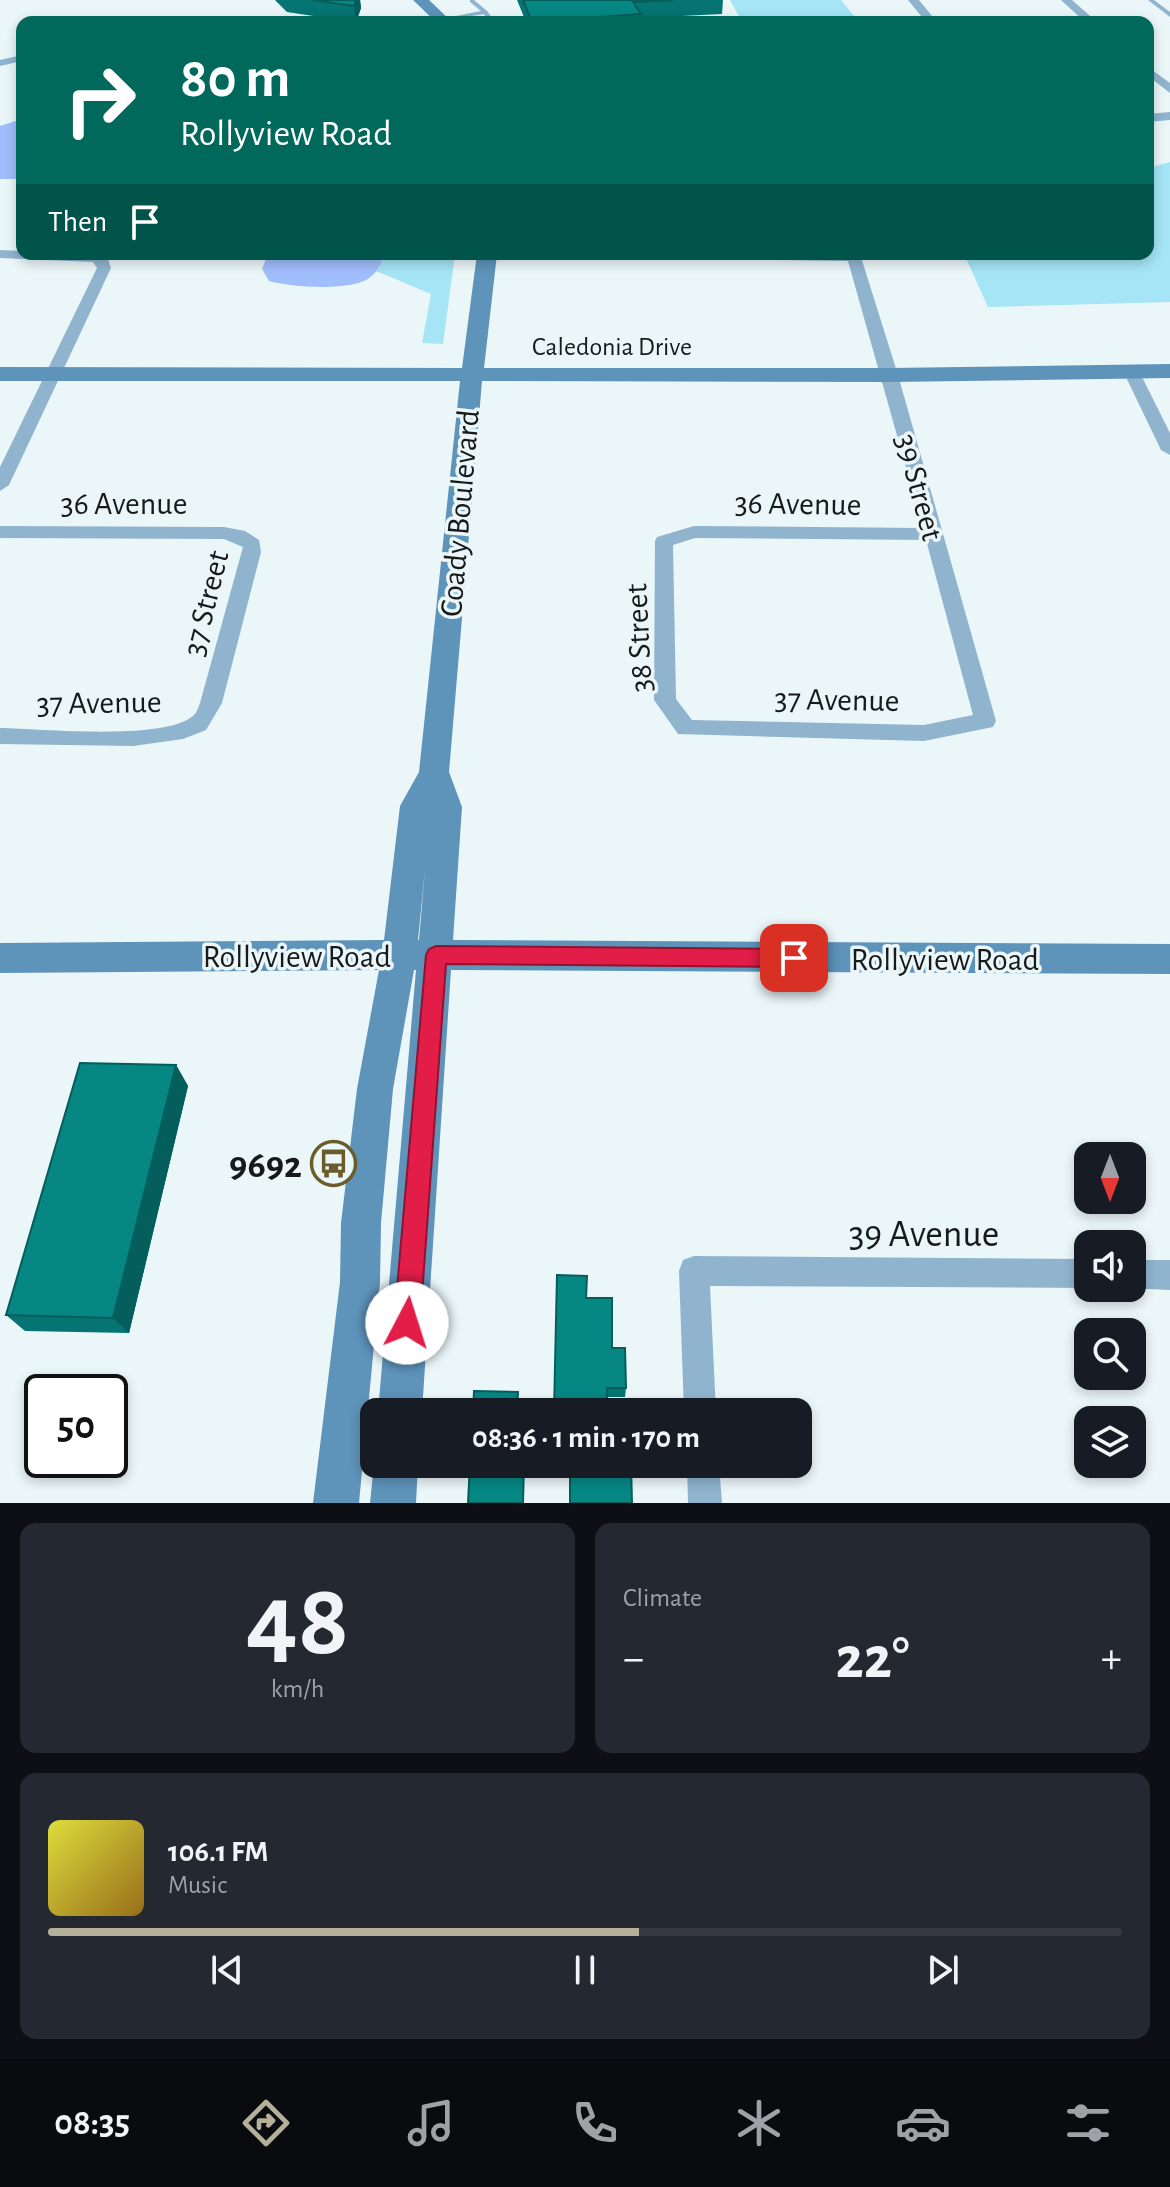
<!DOCTYPE html>
<meta charset="utf-8">
<style>
:root{--surface:#171b24;--page:#242831;--text:#f1f3f6;--muted:#9ea1a6;--line:#363941;--accent:#b4b09a}
body{margin:0;font-family:"Alegreya Sans",sans-serif;background:var(--page);color:var(--text);height:100vh;display:flex;flex-direction:column;font-size:30px;white-space:nowrap}
*{box-sizing:border-box;margin:0}
p{font-size:26px;color:var(--muted)}
.icon{flex:none;width:44px;height:44px;fill:none;stroke:currentColor;stroke-width:2;stroke-linecap:round;stroke-linejoin:round}
.map{position:relative;height:1503px;overflow:hidden}
.sheet{display:flex;flex-direction:column;gap:20px;padding:20px;background:#0d0f14;flex:1}
.sheet>*{flex:none}
.guide{position:absolute;left:16px;top:16px;width:1138px;height:244px;border-radius:16px;box-shadow:0 4px 12px #0003;background:#00695c;color:#fff;overflow:hidden}
.needle{width:52px;rotate:180deg}
.tools{position:absolute;left:1074px;top:1142px;display:grid;gap:16px}
.tools a{display:grid;place-items:center;width:72px;height:72px;border-radius:16px;background:var(--surface);box-shadow:0 4px 12px #0003;font-size:40px}
.speed{position:absolute;left:24px;top:1374px;display:flex;gap:16px;font-size:40px;font-weight:700;text-align:center}
.speed>*{display:grid;place-content:center;width:104px;height:104px;border-radius:50%;background:var(--surface);box-shadow:0 4px 12px #0003;line-height:1}
.speed .limit{border:4px solid #111;border-radius:12px;background:#fff;color:#111}
.pin{position:absolute;display:grid;place-items:center;width:68px;height:68px;color:#fff;margin:-34px;border-radius:16px;box-shadow:0 4px 12px #0006}
.me{position:absolute;width:88px;margin:-44px;rotate:5deg;stroke-linejoin:round;filter:drop-shadow(0 0 6px #0008)}
.turn{display:flex;align-items:center;gap:28px;height:168px;padding:0 32px;font-size:36px}
.turn .icon{width:104px;height:104px;stroke-width:2.5}
.turn b{display:block;font-size:56px;line-height:68px}
.then{display:flex;align-items:center;height:76px;padding:0 32px;background:#0003;gap:16px;font-size:30px}
.big{font-size:60px;font-weight:700;line-height:1.1}
.sheet .widget{flex:1;display:flex;flex-direction:column;justify-content:center;gap:12px;min-width:0;padding:0 28px;border-radius:16px;background:var(--page)}
.sheet .dial{align-items:center;gap:0}
.dial b{font-size:104px;line-height:1}
.song{display:flex;align-items:center;gap:24px}
.cover{width:96px;height:96px;border-radius:12px;background:linear-gradient(135deg,hsl(60 70% 55%),hsl(40 70% 35%))}
.played{height:8px;border-radius:4px;background:linear-gradient(90deg,var(--accent) 55%,var(--line) 55%)}
.keys{display:flex;justify-content:space-around;direction:ltr}
.heat{display:flex;justify-content:space-between;align-items:center;font-size:44px;direction:ltr}
.sheet .tiles{flex:1;display:grid;gap:20px;grid-template-columns:1fr 1fr}
.widget:last-child{grid-column:span 2}
.trip{position:absolute;left:360px;top:1398px;width:452px;height:80px;border-radius:16px;background:var(--surface);box-shadow:0 4px 12px #0003;font-weight:700;line-height:80px;text-align:center}
.tab-bar{display:flex;height:128px;justify-content:space-around;align-items:center;background:#090b0e;color:var(--muted)}
.tab-bar .icon{width:56px;height:56px}
.tab-bar .on{color:var(--accent)}
.tab-bar b{font-size:36px;color:var(--text)}
.map>svg:first-child{display:block}
</style>
<div class="map">
<svg width="1170" height="1503" viewBox="0 0 1170 1503">
<rect width="100%" height="100%" fill="#ebf6f9"/>
<path fill="#a5e5f6" d="M 730,0 L 841,0 L 859,22 L 742,22 Z
M 1170,162 L 1170,302 L 988,307 L 964,254 L 1148,254 L 1148,168 Z
M 384,254 L 455,254 L 443,344 L 422,343 L 431,294 L 376,271 Z"/>
<path fill="#a0bdfc" d="M 22,119 L 22,179 L 0,179 L 0,126 Z
M 268,254 L 384,254 C 381,264 376,275 366,280 C 344,291 291,287 269,281 L 262,269 Z"/>
<g fill="none" stroke-linecap="round" stroke-linejoin="round">
<path fill="#90b4ce" fill-rule="evenodd" d="M 470,0 L 474,0 L 487,11 L 495,22 L 489,22 L 484,14 L 441,21 L 441,19 L 481,11 L 470,2 Z
M 1148,0 L 1154,0 L 1170,12 L 1170,17 Z"/>
<path fill="#90b4ce" fill-rule="evenodd" d="M 908,0 L 919,0 L 937,22 L 926,22 Z
M 1061,0 L 1072,0 L 1097,22 L 1085,22 Z
M 22,55 L 22,61 L 0,66 L 0,60 Z
M 1148,67 L 1170,83 L 1170,93 L 1148,76 Z
M 1170,112 L 1170,120 L 1148,122 L 1148,114 Z
M 0,250 L 22,251 L 22,254 L 97,254 L 108,259 L 111,268 L 9,485 L 0,491 L 0,467 L 97,268 L 93,262 L 0,258 Z
M 641,254 L 860,254 L 898,375 L 996,721 L 993,727 L 924,741 L 678,734 L 654,700 L 655,541 L 657,537 L 694,526 L 923,528 L 848,261 L 648,258 ZM 695,538 L 926,540 L 973,715 L 924,725 L 692,720 L 676,699 L 673,545 Z
M 1132,368 L 1140,373 L 1170,433 L 1170,455 L 1161,450 L 1124,373 Z
M 0,526 L 224,527 L 245,531 L 259,540 L 261,552 L 222,703 L 206,730 L 183,739 L 133,746 L 0,744 L 0,728 C 42,729 158,740 190,718 C 196,715 198,709 200,703 L 243,547 L 224,539 L 0,538 Z
M 694,1256 L 1088,1259 L 1090,1288 L 710,1286 L 716,1412 L 684,1412 L 679,1271 L 683,1260 Z
M 1132,1260 L 1170,1260 L 1170,1290 L 1127,1288 L 1132,1288 Z
M 687,1464 L 719,1464 L 722,1503 L 688,1503 Z"/>
<path fill="#5e93ba" fill-rule="evenodd" d="M 413,0 L 429,0 L 452,22 L 436,22 Z
M 477,254 L 497,254 L 484,368 L 890,368 L 1170,364 L 1170,378 L 890,382 L 482,381 L 449,772 L 462,807 L 453,940 L 1170,944 L 1170,974 L 451,970 L 422,1412 L 378,1412 L 416,970 L 414,970 L 393,1089 L 381,1223 L 380,1282 L 359,1503 L 313,1503 L 340,1282 L 341,1223 L 357,1089 L 379,970 L 0,973 L 0,943 L 384,940 L 400,806 L 419,772 L 460,381 L 0,381 L 0,367 L 462,368 ZM 425,869 L 419,940 L 418,940 Z
M 374,1463 L 418,1464 L 416,1503 L 370,1503 Z"/>
</g>
<path fill="#057472" d="M 275,0 L 360,0 L 361,8 L 356,22 L 353,22 L 287,12 Z
M 517,0 L 723,0 L 722,14 L 641,18 L 641,22 L 526,22 Z
M 176,1065 L 188,1086 L 129,1333 L 25,1331 L 6,1315 Z
M 587,1298 L 612,1348 L 626,1388 L 625,1397 L 607,1397 Z"/>
<path fill="#045e5c" d="M 356,0 L 360,0 L 361,8 L 356,22 L 354,6 Z
M 176,1065 L 188,1086 L 129,1333 L 113,1318 Z"/>
<path fill="#068784" stroke="#045e5c" stroke-width="2" d="M 312,0 L 356,0 L 354,6 Z
M 523,0 L 674,0 L 633,2 L 641,14 L 532,22 Z
M 80,1063 L 176,1065 L 113,1318 L 6,1315 Z
M 557,1275 L 587,1276 L 586,1298 L 612,1298 L 612,1348 L 625,1348 L 626,1388 L 607,1388 L 607,1412 L 554,1412 Z
M 474,1391 L 518,1392 L 517,1412 L 473,1412 Z
M 470,1464 L 524,1464 L 523,1503 L 468,1503 Z
M 570,1464 L 631,1464 L 632,1503 L 570,1503 Z"/>
<path fill="#e11d48" stroke="#92132f" stroke-width="2" d="M 436,946 L 794,949 L 801,952 L 804,958 L 801,965 L 794,967 L 446,964 L 420,1323 L 416,1332 L 407,1336 L 398,1332 L 394,1323 L 426,955 L 429,949 Z"/>
<defs>
<symbol id="bus-ring" viewBox="-11 -11 22 22"><circle r="9.5" fill="#ebf6f9" stroke="#6a5d2a" stroke-width="1.5"/><path d="M-5-6H5V4H4V6H2V4H-2V6H-4V4H-5ZM-3.5-4V0h7V-4ZM-3.5 1.2v1.5H-2V1.2ZM2 1.2v1.5H3.5V1.2Z" fill="#6a5d2a"/></symbol>
</defs>
<g fill-rule="evenodd">
<use href="#bus-ring" x="308" y="1138" width="51" height="51"/>
</g>
<g text-anchor="middle" stroke-width="7" stroke-linejoin="round" paint-order="stroke">
<g font-size="26" fill="#161a1b" stroke="#ebf6f9">
<text x="612" y="355">Caledonia Drive</text>
</g>
<g font-size="32" fill="#161a1b" stroke="#ebf6f9">
<text transform="translate(920 487) rotate(75)" y="11">39 Street</text>
<text x="124" y="514">36 Avenue</text>
<text transform="translate(798 503) rotate(1)" y="11">36 Avenue</text>
<text transform="translate(459 513) rotate(-85)" y="11">Coady Boulevard</text>
<text transform="translate(205 603) rotate(-76)" y="11">37 Street</text>
<text transform="translate(638 638) rotate(-93)" y="11">38 Street</text>
<text transform="translate(837 699) rotate(1)" y="11">37 Avenue</text>
<text transform="translate(99 702) rotate(-1)" y="11">37 Avenue</text>
<text x="297" y="967">Rollyview Road</text>
<text x="945" y="970">Rollyview Road</text>
</g>
<g font-size="38" font-weight="bold" fill="#161a1b" stroke="#ebf6f9" text-anchor="end">
<text x="302" y="1177">9692</text>
</g>
<g font-size="38" fill="#161a1b" stroke="#ebf6f9">
<text x="924" y="1246">39 Avenue</text>
</g>
</g>
</svg>
<div class="tools">
<a><svg class="needle" viewBox="-14 -14 28 28"><path d="M0-13l5 13h-10z" fill="#e53935"/><path d="M0 13l5-13h-10z" fill="#9ea1a6"/></svg></a>
<a><svg class="icon" aria-label="sound" viewBox="0 0 24 24"><path d="M4 9h4l5-4v14l-5-4H4zM17 9q2 3 0 6"/></svg></a>
<a><svg class="icon" aria-label="search" viewBox="0 0 24 24"><circle cx="10" cy="10" r="6"/><path d="M15 15l6 6"/></svg></a>
<a><svg class="icon" aria-label="layers" viewBox="0 0 24 24"><path d="M12 4l9 5-9 5-9-5zM3 14l9 5 9-5"/></svg></a>
</div>
<div class="speed"><div class="limit">50</div></div>
<div class="pin" style="left:794px;top:958px;background:#d93025"><svg class="icon" aria-label="arrive" viewBox="0 0 24 24"><path d="M6 21V4h12l-3 4 3 4H6"/></svg></div>
<svg class="me" style="left:407px;top:1323px" viewBox="-20 -20 40 40"><circle r="19" fill="#fff"/><path d="M0-13L10 11 0 6-10 11z" fill="#e11d48"/></svg>
<div class="trip">08:36 · 1 min · 170 m</div>
<div class="guide">
<div class="turn"><svg class="icon" aria-label="right" viewBox="0 0 24 24"><path d="M7 20v-9h11M14 6l5 5-5 5"/></svg><div><b>80 m</b>Rollyview Road</div></div>
<div class="then">Then<svg class="icon" aria-label="arrive" viewBox="0 0 24 24"><path d="M6 21V4h12l-3 4 3 4H6"/></svg></div>
</div>
</div>
<section class="sheet">
<div class="tiles">
<div class="widget dial"><b>48</b><p>km/h</p></div>
<div class="widget"><p>Climate</p>
<div class="heat"><a>−</a><b class="big">22°</b><a>+</a></div>
</div>
<div class="widget">
<div class="song"><i class="cover"></i><div><b>106.1 FM</b><p>Music</p></div></div>
<div class="played"></div>
<div class="keys"><svg class="icon" aria-label="previous" viewBox="0 0 24 24"><path d="M18 5L8 12l10 7zM5 5v14"/></svg><svg class="icon" aria-label="pause" viewBox="0 0 24 24"><path d="M8 5v14M16 5v14"/></svg><svg class="icon" aria-label="next" viewBox="0 0 24 24"><path d="M6 5l10 7-10 7zM19 5v14"/></svg></div>
</div>
</div>
</section>
<nav class="tab-bar">
<b>08:35</b>
<svg class="icon on" aria-label="directions" viewBox="0 0 24 24"><path d="M12 3l9 9-9 9-9-9zM9 14v-3h6M13 9l2 2-2 2"/></svg>
<svg class="icon" aria-label="music" viewBox="0 0 24 24"><path d="M9 18V5l10-2v13"/><circle cx="6" cy="18" r="3"/><circle cx="16" cy="16" r="3"/></svg>
<svg class="icon" aria-label="phone" viewBox="0 0 24 24"><path d="M5 4h4l2 5-3 2q2 4 5 5l2-3 5 2v4C11 20 4 13 5 4z"/></svg>
<svg class="icon" aria-label="climate" viewBox="0 0 24 24"><path d="M12 3v18M4 7l16 10M4 17L20 7"/></svg>
<svg class="icon" aria-label="car" viewBox="0 0 24 24"><path d="M5 17H2v-5l4-1 3-4h7l3 4 3 1v5h-3M9 17h6M6 11h13"/><circle cx="7" cy="17" r="2"/><circle cx="17" cy="17" r="2"/></svg>
<svg class="icon" aria-label="filters" viewBox="0 0 24 24"><path d="M4 7h16M4 17h16"/><circle cx="9" cy="7" r="2"/><circle cx="15" cy="17" r="2"/></svg>
</nav>
